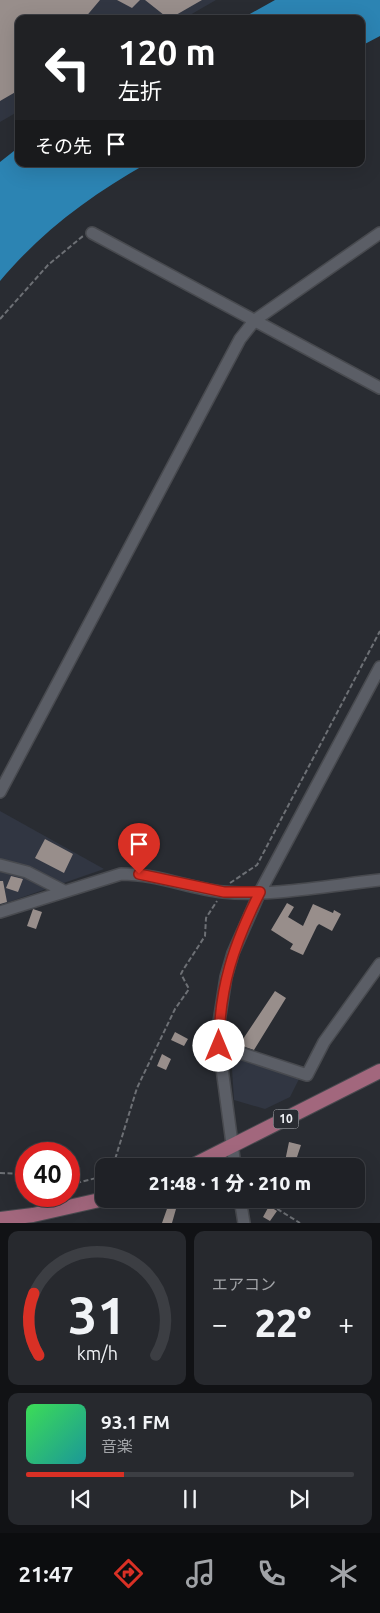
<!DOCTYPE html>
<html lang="ja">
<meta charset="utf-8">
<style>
:root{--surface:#1f2126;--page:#27292e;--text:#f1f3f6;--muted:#a1a3a7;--line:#3c3e43;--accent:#d93025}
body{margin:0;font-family:Ubuntu,"Noto Sans JP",sans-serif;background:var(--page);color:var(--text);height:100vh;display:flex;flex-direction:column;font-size:19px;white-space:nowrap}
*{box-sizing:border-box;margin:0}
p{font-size:16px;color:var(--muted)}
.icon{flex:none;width:28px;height:28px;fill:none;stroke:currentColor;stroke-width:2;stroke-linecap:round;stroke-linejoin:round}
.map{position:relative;height:1223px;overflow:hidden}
.panel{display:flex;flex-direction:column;gap:8px;padding:8px;background:#111215;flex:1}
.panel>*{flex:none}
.hud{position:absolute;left:15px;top:15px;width:350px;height:152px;border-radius:10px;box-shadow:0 5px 20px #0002,0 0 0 1px var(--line);background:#202124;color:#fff;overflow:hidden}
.speed{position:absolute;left:15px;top:1142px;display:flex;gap:10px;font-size:25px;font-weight:700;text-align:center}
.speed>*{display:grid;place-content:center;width:65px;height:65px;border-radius:50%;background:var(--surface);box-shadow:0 5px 20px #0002,0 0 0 1px var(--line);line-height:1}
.speed .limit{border:8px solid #d22;background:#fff;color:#111}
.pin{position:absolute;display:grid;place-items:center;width:42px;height:42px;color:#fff;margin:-51px -21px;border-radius:50% 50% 50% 0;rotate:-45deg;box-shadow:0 0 5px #0007}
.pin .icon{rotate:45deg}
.me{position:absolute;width:55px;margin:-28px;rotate:0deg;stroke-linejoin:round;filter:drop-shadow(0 0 4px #0008)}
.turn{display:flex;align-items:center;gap:18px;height:105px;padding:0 20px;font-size:22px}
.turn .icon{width:65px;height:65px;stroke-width:2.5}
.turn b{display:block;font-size:35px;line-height:42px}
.then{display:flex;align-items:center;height:48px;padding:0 20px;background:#0003;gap:10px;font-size:19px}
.big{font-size:38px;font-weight:800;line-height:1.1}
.panel .tile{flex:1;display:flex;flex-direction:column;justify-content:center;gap:8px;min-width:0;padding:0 18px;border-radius:10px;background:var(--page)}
.panel .dial{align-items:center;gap:0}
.dial svg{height:130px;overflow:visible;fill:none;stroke:var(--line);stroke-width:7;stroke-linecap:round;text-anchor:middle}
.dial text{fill:var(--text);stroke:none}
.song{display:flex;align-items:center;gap:15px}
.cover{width:60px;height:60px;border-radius:8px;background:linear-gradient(135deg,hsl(130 70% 55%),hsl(180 70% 35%))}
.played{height:5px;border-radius:2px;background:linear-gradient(90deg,var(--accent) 30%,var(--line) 30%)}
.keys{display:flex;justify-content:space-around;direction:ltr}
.heat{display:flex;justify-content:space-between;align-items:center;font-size:28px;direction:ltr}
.panel .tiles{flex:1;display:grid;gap:8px;grid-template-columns:1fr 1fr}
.tile:last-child{grid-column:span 2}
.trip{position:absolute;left:95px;top:1158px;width:270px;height:50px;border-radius:10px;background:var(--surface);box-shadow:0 5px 20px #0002,0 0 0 1px var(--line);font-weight:800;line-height:50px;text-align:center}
.tabs{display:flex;height:80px;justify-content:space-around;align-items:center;background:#0c0d0f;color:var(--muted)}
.tabs .icon{width:35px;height:35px}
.tabs .selected{color:var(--accent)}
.tabs b{font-size:22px;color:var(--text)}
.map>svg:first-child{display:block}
</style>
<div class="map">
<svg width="380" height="1223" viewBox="0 0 380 1223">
<rect width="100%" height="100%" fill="#292c32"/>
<path fill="#313642" d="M 0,0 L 216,0 L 183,19 L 19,19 L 19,111 L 0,122 Z
M 0,811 L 104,869 L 0,905 Z
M 231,1053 L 300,1077 L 290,1097 L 265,1109 L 234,1100 Z"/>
<path fill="#2c84b3" d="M 275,0 L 380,0 L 380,36 L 361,46 L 361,19 L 241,19 Z
M 19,147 L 19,164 L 146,164 C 91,195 41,232 0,281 L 0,162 Z"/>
<path fill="#988e8b" d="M 0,0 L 100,0 L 84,19 L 19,19 L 19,90 L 0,101 Z
M 117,0 L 140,0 L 132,8 Z
M 145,0 L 202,0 L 169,19 Z
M 45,839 L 73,854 L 64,873 L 35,858 Z
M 11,876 L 23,879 L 18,892 L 6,888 Z
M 0,881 L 3,881 L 7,902 L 0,904 Z
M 287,903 L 294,907 L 288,917 L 303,926 L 313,904 L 333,913 L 334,910 L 341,914 L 332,931 L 319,924 L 317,926 L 303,955 L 290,949 L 293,944 L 271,930 Z
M 33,909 L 42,912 L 36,929 L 27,926 Z
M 275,991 L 286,998 L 254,1050 L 239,1045 Z
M 175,1032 L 188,1039 L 184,1046 L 171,1040 Z
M 162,1054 L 171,1059 L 166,1070 L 157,1066 Z
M 289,1142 L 301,1145 L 294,1166 L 284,1166 Z
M 168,1206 L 176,1209 L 172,1223 L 162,1223 Z
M 269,1206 L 277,1211 L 270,1221 L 263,1217 Z"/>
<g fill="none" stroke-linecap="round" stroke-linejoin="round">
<defs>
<path id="minor" d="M 92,233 L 380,388
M 0,792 L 240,339 L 255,320 L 380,233
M 0,865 L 27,872 L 64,891
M 0,912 L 121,874 C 157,874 188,888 223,892 C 269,897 333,885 380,880
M 219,1046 L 307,1075 L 324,1042 L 380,964
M 235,1166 L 219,1046 L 219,1022 L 226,977 L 233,953 L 260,892 L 380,667
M 240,1199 L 244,1223"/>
<path id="major" d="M 192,1166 L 380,1071
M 0,1219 L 33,1215 L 104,1199"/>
</defs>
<use href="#minor" stroke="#484a4f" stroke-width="14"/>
<use href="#major" stroke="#484a4f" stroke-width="16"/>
<path stroke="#6d7075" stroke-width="2" stroke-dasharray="5 2.5" stroke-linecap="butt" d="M 0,319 L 48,265 L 83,236
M 230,883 L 257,865 L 380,631
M 113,1166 L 137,1088 L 175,1009 L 189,989 L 181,974 L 183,970 L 205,936 L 206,918 L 217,901
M 0,1173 L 26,1174
M 69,1185 L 104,1176
M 250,1199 L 261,1199 L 300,1223
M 42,1202 L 42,1196"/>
<use href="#minor" stroke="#5b5e66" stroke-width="11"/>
<use href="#major" stroke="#a2677d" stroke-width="14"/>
</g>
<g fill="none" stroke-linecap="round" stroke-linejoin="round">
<defs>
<path id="route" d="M 139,874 L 224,892 L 260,892 C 234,944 219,987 219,1046"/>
</defs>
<use href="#route" stroke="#8d1f18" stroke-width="12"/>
<use href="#route" stroke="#d93025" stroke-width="9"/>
</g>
<g text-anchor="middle" stroke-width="5" stroke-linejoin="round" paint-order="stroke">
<rect fill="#292c32" stroke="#b5b7bc" stroke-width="1" x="273.5" y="1109.5" width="25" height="19" rx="4"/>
<g font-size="12" font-weight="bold" fill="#f1f3f7">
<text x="286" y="1123">10</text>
</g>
</g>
</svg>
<div class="speed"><div class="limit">40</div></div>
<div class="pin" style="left:139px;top:874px;background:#d93025"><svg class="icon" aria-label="arrive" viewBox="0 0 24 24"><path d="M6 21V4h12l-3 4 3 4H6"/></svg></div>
<svg class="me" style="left:219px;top:1046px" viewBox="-20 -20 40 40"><circle r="19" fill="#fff"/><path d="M0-13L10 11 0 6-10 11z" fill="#d93025"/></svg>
<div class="trip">21:48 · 1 分 · 210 m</div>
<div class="hud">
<div class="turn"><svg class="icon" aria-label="left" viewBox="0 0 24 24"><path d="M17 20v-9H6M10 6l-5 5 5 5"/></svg><div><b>120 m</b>左折</div></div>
<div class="then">その先<svg class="icon" aria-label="arrive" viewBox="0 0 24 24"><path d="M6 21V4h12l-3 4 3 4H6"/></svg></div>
</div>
</div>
<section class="panel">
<div class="tiles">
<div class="tile dial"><svg viewBox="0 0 100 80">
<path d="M14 69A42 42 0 1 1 86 69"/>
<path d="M14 69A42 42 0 0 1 11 31" stroke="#d93025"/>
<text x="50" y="56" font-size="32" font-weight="700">31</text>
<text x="50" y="72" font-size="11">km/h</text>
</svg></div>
<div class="tile"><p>エアコン</p>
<div class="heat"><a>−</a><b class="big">22°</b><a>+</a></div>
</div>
<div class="tile">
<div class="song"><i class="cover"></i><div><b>93.1 FM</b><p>音楽</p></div></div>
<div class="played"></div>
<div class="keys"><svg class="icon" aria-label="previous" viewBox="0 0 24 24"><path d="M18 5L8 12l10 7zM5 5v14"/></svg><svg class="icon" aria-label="pause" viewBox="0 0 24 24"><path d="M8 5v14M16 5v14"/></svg><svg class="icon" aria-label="next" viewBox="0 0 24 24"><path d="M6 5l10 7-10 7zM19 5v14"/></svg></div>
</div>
</div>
</section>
<nav class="tabs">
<b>21:47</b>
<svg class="icon selected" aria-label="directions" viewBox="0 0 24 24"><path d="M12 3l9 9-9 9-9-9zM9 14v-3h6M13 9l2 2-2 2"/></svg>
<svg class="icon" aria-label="music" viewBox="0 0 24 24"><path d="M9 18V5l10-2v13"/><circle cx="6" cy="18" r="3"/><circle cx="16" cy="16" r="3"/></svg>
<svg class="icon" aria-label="phone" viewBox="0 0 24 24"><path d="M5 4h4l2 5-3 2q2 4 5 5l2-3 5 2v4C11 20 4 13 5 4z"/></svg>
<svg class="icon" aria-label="climate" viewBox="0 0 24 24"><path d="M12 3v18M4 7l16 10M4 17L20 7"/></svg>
</nav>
